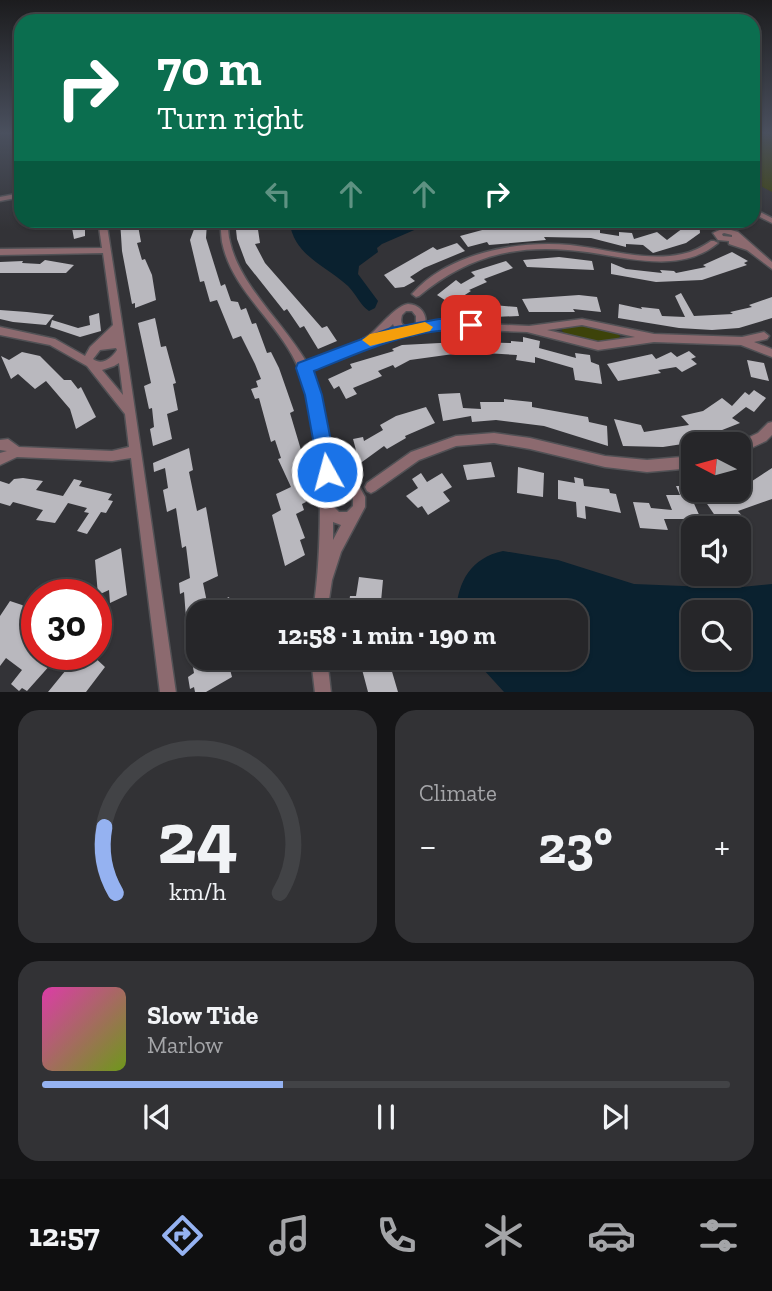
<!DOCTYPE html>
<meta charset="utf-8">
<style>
:root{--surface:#262629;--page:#323235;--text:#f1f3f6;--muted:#a4a5a8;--line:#424346;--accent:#95b2f1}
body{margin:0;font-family:"Zilla Slab",serif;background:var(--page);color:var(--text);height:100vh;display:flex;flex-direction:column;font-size:26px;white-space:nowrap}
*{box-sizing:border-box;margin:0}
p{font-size:23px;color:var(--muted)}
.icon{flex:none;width:38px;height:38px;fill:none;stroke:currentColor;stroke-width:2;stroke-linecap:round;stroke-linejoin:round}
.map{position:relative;height:692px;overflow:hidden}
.details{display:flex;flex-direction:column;gap:18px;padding:18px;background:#151517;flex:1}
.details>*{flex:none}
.hud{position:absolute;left:14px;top:14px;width:746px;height:214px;border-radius:21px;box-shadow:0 2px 5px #0004,0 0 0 2px var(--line);background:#0b6e4f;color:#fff;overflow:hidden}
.needle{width:46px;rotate:276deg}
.controls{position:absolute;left:681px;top:432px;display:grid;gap:14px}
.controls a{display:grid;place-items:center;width:70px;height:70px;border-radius:14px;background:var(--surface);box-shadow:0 2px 5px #0004,0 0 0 2px var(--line);font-size:35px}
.speed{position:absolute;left:21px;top:579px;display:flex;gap:14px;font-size:35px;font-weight:700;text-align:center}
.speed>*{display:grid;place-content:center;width:91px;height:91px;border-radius:50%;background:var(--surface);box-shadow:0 2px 5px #0004,0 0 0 2px var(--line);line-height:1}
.speed .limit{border:10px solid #d22;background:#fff;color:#111}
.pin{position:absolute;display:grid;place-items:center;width:60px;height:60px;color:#fff;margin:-30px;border-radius:14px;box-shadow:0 4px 10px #0006}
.me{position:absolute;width:77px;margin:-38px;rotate:353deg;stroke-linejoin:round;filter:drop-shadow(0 0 5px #0008)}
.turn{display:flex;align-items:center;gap:24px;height:147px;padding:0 28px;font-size:32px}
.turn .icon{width:91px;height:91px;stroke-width:2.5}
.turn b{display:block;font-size:49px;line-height:60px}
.lanes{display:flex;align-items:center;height:66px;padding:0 28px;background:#0003;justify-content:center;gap:35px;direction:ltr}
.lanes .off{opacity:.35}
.big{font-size:52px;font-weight:700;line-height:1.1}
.details .card{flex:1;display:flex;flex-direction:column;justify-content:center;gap:10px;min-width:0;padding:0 24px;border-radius:21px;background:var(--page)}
.details .dial{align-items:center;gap:0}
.dial svg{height:182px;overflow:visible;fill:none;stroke:var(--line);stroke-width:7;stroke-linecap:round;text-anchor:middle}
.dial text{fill:var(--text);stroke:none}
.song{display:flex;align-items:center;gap:21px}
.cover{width:84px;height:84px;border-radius:10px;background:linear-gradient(135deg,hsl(320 70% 55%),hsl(80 70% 35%))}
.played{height:7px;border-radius:4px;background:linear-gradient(90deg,var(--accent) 35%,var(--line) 35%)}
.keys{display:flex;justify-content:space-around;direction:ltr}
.heat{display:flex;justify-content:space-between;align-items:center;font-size:38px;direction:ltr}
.details .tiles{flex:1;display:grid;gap:18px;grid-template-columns:1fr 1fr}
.card:last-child{grid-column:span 2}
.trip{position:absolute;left:186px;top:600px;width:402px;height:70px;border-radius:21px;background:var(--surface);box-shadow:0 2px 5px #0004,0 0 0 2px var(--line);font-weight:700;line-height:70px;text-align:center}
.menu{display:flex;height:112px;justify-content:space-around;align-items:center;background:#0f0f10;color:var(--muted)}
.menu .icon{width:49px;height:49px}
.menu .on{color:var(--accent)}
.menu b{font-size:32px;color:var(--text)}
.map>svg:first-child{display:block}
</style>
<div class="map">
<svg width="772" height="693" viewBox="0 0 772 693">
<rect width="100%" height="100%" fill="#333337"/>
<path fill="#3d430a" d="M 752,132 L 772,132 L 772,192 L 753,182 Z
M 579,324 L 618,332 L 620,337 C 607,346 573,342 562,331 L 562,327 Z"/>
<path fill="#0a212f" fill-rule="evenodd" d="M 289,221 L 289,220 L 435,221 L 382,244 L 377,248 L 378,252 L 359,266 L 358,274 L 378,301 L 375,308 L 369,311 C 360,305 356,294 348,286 C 324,264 295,257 289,221 Z
M 503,551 L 558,560 L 634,584 L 732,588 L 772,584 L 772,692 L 504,692 L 473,658 L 576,658 L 576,612 L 456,612 C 458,581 471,558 503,551 ZM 738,612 L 738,658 L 693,658 L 693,612 Z"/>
<path fill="#b9b8be" d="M 60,220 L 89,220 L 85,222 L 85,236 L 74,239 L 72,228 L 67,230 Z
M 120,220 L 137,220 L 141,242 L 137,243 L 142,260 L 145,259 L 152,275 L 156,300 L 135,308 L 135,303 L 132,304 L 122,251 Z
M 235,220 L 257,223 L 260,243 L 255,244 L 265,263 L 322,328 L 327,326 L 337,341 L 318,349 L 304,326 L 300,328 L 287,309 L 284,311 L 246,263 L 237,239 Z
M 686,220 L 699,220 L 700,233 L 686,243 L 653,253 L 643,245 L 626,244 L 626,247 L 591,238 L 544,237 L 546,240 L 489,245 L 487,242 L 468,247 L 460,236 L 512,222 L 515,228 L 535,229 L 572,229 L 571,224 L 593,226 L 600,227 L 600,233 L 619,236 L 619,232 L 632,233 L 634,239 L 657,232 L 667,240 L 687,225 Z
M 207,222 L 206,238 L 221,286 L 225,284 L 231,301 L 238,302 L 241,310 L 246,308 L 252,324 L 256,323 L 267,353 L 271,352 L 279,368 L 294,411 L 290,413 L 304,460 L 299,462 L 303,472 L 296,476 L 306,502 L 302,504 L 304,510 L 296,514 L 305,538 L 300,540 L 305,555 L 285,566 L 272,515 L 281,510 L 276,494 L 291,487 L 278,459 L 281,458 L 275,440 L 271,442 L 259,398 L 255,399 L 251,389 L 258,387 L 256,381 L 261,379 L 255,364 L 241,336 L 233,339 L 217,300 L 210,302 L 204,281 L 200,282 L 190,240 L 196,224 Z
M 457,243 L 465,251 L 424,268 L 410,277 L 415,281 L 404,287 L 395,288 L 384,275 L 433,247 L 437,250 Z
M 732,252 L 748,261 L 744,263 L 747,265 L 702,280 L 656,282 L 611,274 L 611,263 L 626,269 L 662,273 L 660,270 L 674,271 L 676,273 L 706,267 L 703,265 Z
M 559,257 L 592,261 L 594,270 L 527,267 L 523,260 Z
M 45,260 L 74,265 L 66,273 L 0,273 L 0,262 L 23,261 L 22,263 L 40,264 Z
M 506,261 L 513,268 L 484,279 L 487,282 L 469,290 L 471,291 L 451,304 L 437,295 L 456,280 L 461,284 L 475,276 L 471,272 Z
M 681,293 L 694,316 L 733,314 L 730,312 L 752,307 L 749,305 L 772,297 L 772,318 L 739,328 L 712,330 L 679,328 L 618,318 L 619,304 L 642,309 L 641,307 L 659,309 L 662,316 L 685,317 L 675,296 Z
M 579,295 L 597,297 L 601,312 L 573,309 L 575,312 L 529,312 L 522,299 Z
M 493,305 L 517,307 L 519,316 L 494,317 Z
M 0,310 L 27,312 L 54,315 L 46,325 L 13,322 L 0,319 Z
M 99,313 L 101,331 L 80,337 L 50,327 L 52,320 L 78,328 L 90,325 L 89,316 Z
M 155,318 L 161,347 L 166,346 L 176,383 L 173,384 L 178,410 L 167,414 L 172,439 L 153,446 L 150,429 L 154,427 L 152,408 L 149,409 L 144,386 L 151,383 L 138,323 Z
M 523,337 L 540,341 L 539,348 L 576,358 L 575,353 L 590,355 L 591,362 L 599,365 L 602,384 L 575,380 L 573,368 L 535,357 L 535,363 L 516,360 L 517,355 L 468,352 L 410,360 L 395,368 L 393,365 L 378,371 L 382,376 L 353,388 L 357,394 L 346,399 L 339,386 L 334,389 L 328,379 L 352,368 L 350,364 L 394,351 L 392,349 L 402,345 L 459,342 L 458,339 L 466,338 L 466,342 L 511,343 L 511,341 L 523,342 Z
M 689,351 L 696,357 L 691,359 L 697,364 L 682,372 L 676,367 L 658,370 L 661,373 L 618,381 L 607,364 L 652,354 L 656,359 L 671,352 L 677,357 Z
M 22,352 L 40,356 L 64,380 L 71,380 L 78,389 L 81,387 L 96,417 L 76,429 L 70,409 L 46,381 L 35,389 L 18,374 L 11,379 L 1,356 L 9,360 Z
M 747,360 L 764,363 L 769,381 L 751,377 Z
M 754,390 L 766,398 L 754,412 L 746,407 L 732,418 L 740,423 L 689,443 L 663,447 L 623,446 L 614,419 L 641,425 L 644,432 L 689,425 L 681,416 L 703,411 L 722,398 L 732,406 L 745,392 L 749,395 Z
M 460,393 L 463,408 L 481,409 L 480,402 L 504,402 L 504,399 L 532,402 L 532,407 L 588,417 L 589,422 L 607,426 L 608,446 L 544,426 L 496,420 L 472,422 L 471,416 L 443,421 L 438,394 Z
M 426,407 L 435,423 L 405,436 L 406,438 L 387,449 L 384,446 L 351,470 L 345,462 L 357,454 L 353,439 L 363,437 L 364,441 L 383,430 L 380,425 L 396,416 Z
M 189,448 L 193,470 L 189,472 L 197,511 L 206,507 L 218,576 L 203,583 L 208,607 L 229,597 L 233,612 L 198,612 L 198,646 L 193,647 L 190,629 L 187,631 L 184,592 L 180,594 L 179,583 L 190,578 L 186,546 L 182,548 L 176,508 L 167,512 L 163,490 L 168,488 L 165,468 L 154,472 L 153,463 Z
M 491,462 L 495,477 L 467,480 L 463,465 Z
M 518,467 L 544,473 L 543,497 L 517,493 Z
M 772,468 L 772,499 L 738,511 L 743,517 L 738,518 L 740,521 L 722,526 L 699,492 L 745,490 L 743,487 Z
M 421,473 L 427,482 L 442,473 L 452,487 L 443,492 L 450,501 L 428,515 L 422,506 L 418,508 L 406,496 L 418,488 L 412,479 Z
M 574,477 L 583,479 L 584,486 L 609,489 L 610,493 L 616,494 L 621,513 L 585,506 L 586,519 L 577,517 L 576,502 L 558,499 L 558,480 L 575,483 Z
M 23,478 L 43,481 L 36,490 L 63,496 L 74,479 L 82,481 L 79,486 L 112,494 L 108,500 L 113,501 L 106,513 L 101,512 L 87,534 L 77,531 L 89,513 L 84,512 L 87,508 L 68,503 L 55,523 L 36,520 L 43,510 L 13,502 L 10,506 L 0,503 L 0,481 L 9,484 L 14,479 Z
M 676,486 L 686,486 L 701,519 L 664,519 L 668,530 L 640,528 L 633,502 L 649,503 L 651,508 L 672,510 L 666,495 L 680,495 Z
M 121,548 L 127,595 L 110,603 L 109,590 L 98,595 L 95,560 Z
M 359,577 L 383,580 L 380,612 L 348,612 L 350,596 L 356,596 Z
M 10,601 L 22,605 L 37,616 L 37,654 L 60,654 L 27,691 L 22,688 L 19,691 L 11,684 L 22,670 L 6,658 L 0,666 L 0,616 Z
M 79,654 L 91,654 L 105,667 L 86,692 L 48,692 Z
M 198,658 L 227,658 L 232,677 L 206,692 L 195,692 L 194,687 L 190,689 L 188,677 L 194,673 L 192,662 Z
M 359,658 L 388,658 L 398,692 L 368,692 Z"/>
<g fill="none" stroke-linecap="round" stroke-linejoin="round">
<defs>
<path id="minor" d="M 21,193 L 21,197 L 0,201 L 0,197 Z
M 752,208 L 772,218 L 772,223 L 752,213 Z
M 98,220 L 106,220 C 131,377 153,535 176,693 L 160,693 L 131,458 L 112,461 L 17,457 L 0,465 L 0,453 L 7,451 L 0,450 L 0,440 L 8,439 L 19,447 L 112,451 L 129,447 L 125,414 L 87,366 L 50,345 L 0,335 L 0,327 L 55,339 L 85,356 L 90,347 L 111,327 L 113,325 L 103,253 L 0,255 L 0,249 L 102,248 ZM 116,348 L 117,350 C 112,358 102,366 93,359 L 100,350 ZM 119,363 L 123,395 L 102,370 L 114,366 Z
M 220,220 L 228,220 C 228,228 228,235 230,242 C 240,286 284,323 307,363 C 323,356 359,344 371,334 C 380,326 397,305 408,304 C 425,304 433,326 417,334 C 411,337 407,335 401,335 C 393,335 383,339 375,342 C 353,349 331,360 310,370 L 322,405 L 333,469 L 345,479 L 359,486 L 365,497 L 365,507 L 341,552 L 332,580 L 327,612 L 313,612 C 319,572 320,534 320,495 C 320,447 316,397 292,355 C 271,317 231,287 222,242 C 221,235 221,227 220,220 ZM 406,311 L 412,311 L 416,316 L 416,325 L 411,329 C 405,324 399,328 402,315 ZM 393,324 L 395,329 L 385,332 ZM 339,492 L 347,492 L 353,498 L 353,506 L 347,512 L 339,512 L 333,506 L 333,498 ZM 333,522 L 341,525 L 333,540 Z
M 724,228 L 738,232 L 772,262 L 772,269 L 747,250 L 729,244 L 729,241 L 718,240 L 713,233 ZM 724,233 L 732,235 L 732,237 L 723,236 L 722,234 Z
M 711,241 L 714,241 L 718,243 C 676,278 616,253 568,250 C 509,245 464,259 419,296 L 416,297 L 412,294 C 448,253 518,240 570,245 C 607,249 646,262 682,254 C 693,252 702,247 711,241 Z
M 582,319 L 654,334 L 742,337 L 764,332 L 769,336 L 767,339 L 754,342 L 772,349 L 772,357 L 741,345 L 654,342 L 598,350 L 527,332 L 439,328 L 434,325 L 439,322 L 529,326 ZM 582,325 L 635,337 L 598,342 L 547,330 Z
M 772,422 L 772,435 L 766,441 L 738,454 L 738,444 L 735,444 L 758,433 L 768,423 Z
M 494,433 L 530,438 L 605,456 L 647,460 L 693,456 L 693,468 L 647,472 L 605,467 L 530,449 L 494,443 L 456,446 L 419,460 L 375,491 L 371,493 L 367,491 L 365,487 L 367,483 L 411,452 L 456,436 Z
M 311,658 L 327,658 L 331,693 L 315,693 Z"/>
</defs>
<use href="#minor" stroke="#515155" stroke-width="3"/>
<use href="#minor" fill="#8c6a6f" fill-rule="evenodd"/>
</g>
<linearGradient id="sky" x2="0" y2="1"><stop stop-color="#1c1c1e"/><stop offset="0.58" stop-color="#4a505e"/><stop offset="1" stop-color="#4a505e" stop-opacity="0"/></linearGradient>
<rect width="772" height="229" fill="url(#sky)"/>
<path fill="#1a73e8" stroke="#114b97" stroke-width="2" d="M 439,319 L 471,319 L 479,325 C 471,336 450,329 438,331 C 394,336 354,355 314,371 L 322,395 L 337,472 L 334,478 L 327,481 L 320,478 L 305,395 L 296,368 L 298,363 L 391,328 Z"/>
<path fill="#f59e0b" d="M 425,322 L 433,327 L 430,331 L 370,346 L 362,340 L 370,334 Z"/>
</svg>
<div class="controls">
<a><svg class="needle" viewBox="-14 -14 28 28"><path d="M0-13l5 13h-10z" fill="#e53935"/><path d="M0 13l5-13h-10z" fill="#a4a5a8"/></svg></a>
<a><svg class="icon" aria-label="sound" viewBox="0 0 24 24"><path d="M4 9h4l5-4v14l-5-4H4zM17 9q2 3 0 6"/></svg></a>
<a><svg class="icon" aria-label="search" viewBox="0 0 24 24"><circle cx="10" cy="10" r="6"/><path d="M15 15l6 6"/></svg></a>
</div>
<div class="speed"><div class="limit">30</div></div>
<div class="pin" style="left:471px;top:325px;background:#d93025"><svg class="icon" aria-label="arrive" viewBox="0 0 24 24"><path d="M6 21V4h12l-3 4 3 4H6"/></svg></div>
<svg class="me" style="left:327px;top:472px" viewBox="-20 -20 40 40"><circle r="17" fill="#1a73e8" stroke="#fff" stroke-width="3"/><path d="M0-11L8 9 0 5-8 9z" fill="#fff"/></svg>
<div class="trip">12:58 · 1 min · 190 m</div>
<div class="hud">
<div class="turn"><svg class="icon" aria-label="right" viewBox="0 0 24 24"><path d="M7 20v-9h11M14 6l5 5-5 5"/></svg><div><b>70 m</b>Turn right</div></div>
<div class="lanes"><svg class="icon off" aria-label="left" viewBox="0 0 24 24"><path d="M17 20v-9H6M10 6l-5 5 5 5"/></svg><svg class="icon off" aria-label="ahead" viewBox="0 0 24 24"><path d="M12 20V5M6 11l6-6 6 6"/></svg><svg class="icon off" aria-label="ahead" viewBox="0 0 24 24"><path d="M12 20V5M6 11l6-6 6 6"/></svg><svg class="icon" aria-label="right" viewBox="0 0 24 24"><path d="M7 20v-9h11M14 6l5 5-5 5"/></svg></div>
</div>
</div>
<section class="details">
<div class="tiles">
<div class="card dial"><svg viewBox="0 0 100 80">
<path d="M14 69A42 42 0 1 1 86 69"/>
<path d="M14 69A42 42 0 0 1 9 40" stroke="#95b2f1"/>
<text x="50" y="56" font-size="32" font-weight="700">24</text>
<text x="50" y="72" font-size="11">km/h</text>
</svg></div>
<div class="card"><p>Climate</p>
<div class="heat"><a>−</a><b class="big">23°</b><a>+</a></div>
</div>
<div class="card">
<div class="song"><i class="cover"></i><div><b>Slow Tide</b><p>Marlow</p></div></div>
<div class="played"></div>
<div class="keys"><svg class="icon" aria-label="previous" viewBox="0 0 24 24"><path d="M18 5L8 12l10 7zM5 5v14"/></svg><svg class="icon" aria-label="pause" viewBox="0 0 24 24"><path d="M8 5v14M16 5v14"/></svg><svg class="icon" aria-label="next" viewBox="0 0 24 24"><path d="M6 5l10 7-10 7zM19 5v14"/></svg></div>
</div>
</div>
</section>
<nav class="menu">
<b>12:57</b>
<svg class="icon on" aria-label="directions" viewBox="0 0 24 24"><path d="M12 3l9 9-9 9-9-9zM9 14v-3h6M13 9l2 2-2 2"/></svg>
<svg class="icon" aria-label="music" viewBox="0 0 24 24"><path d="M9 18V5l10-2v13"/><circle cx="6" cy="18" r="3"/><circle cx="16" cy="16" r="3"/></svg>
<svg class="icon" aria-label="phone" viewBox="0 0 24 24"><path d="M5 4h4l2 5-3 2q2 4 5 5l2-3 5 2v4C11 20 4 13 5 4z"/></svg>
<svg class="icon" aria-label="climate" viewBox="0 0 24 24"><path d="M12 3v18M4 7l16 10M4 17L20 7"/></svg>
<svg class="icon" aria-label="car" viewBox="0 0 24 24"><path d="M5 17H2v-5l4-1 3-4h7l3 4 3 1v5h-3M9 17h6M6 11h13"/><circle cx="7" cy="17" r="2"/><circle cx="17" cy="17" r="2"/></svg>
<svg class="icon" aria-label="filters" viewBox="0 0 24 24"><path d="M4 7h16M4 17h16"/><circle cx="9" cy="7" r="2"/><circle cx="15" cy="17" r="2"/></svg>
</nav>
